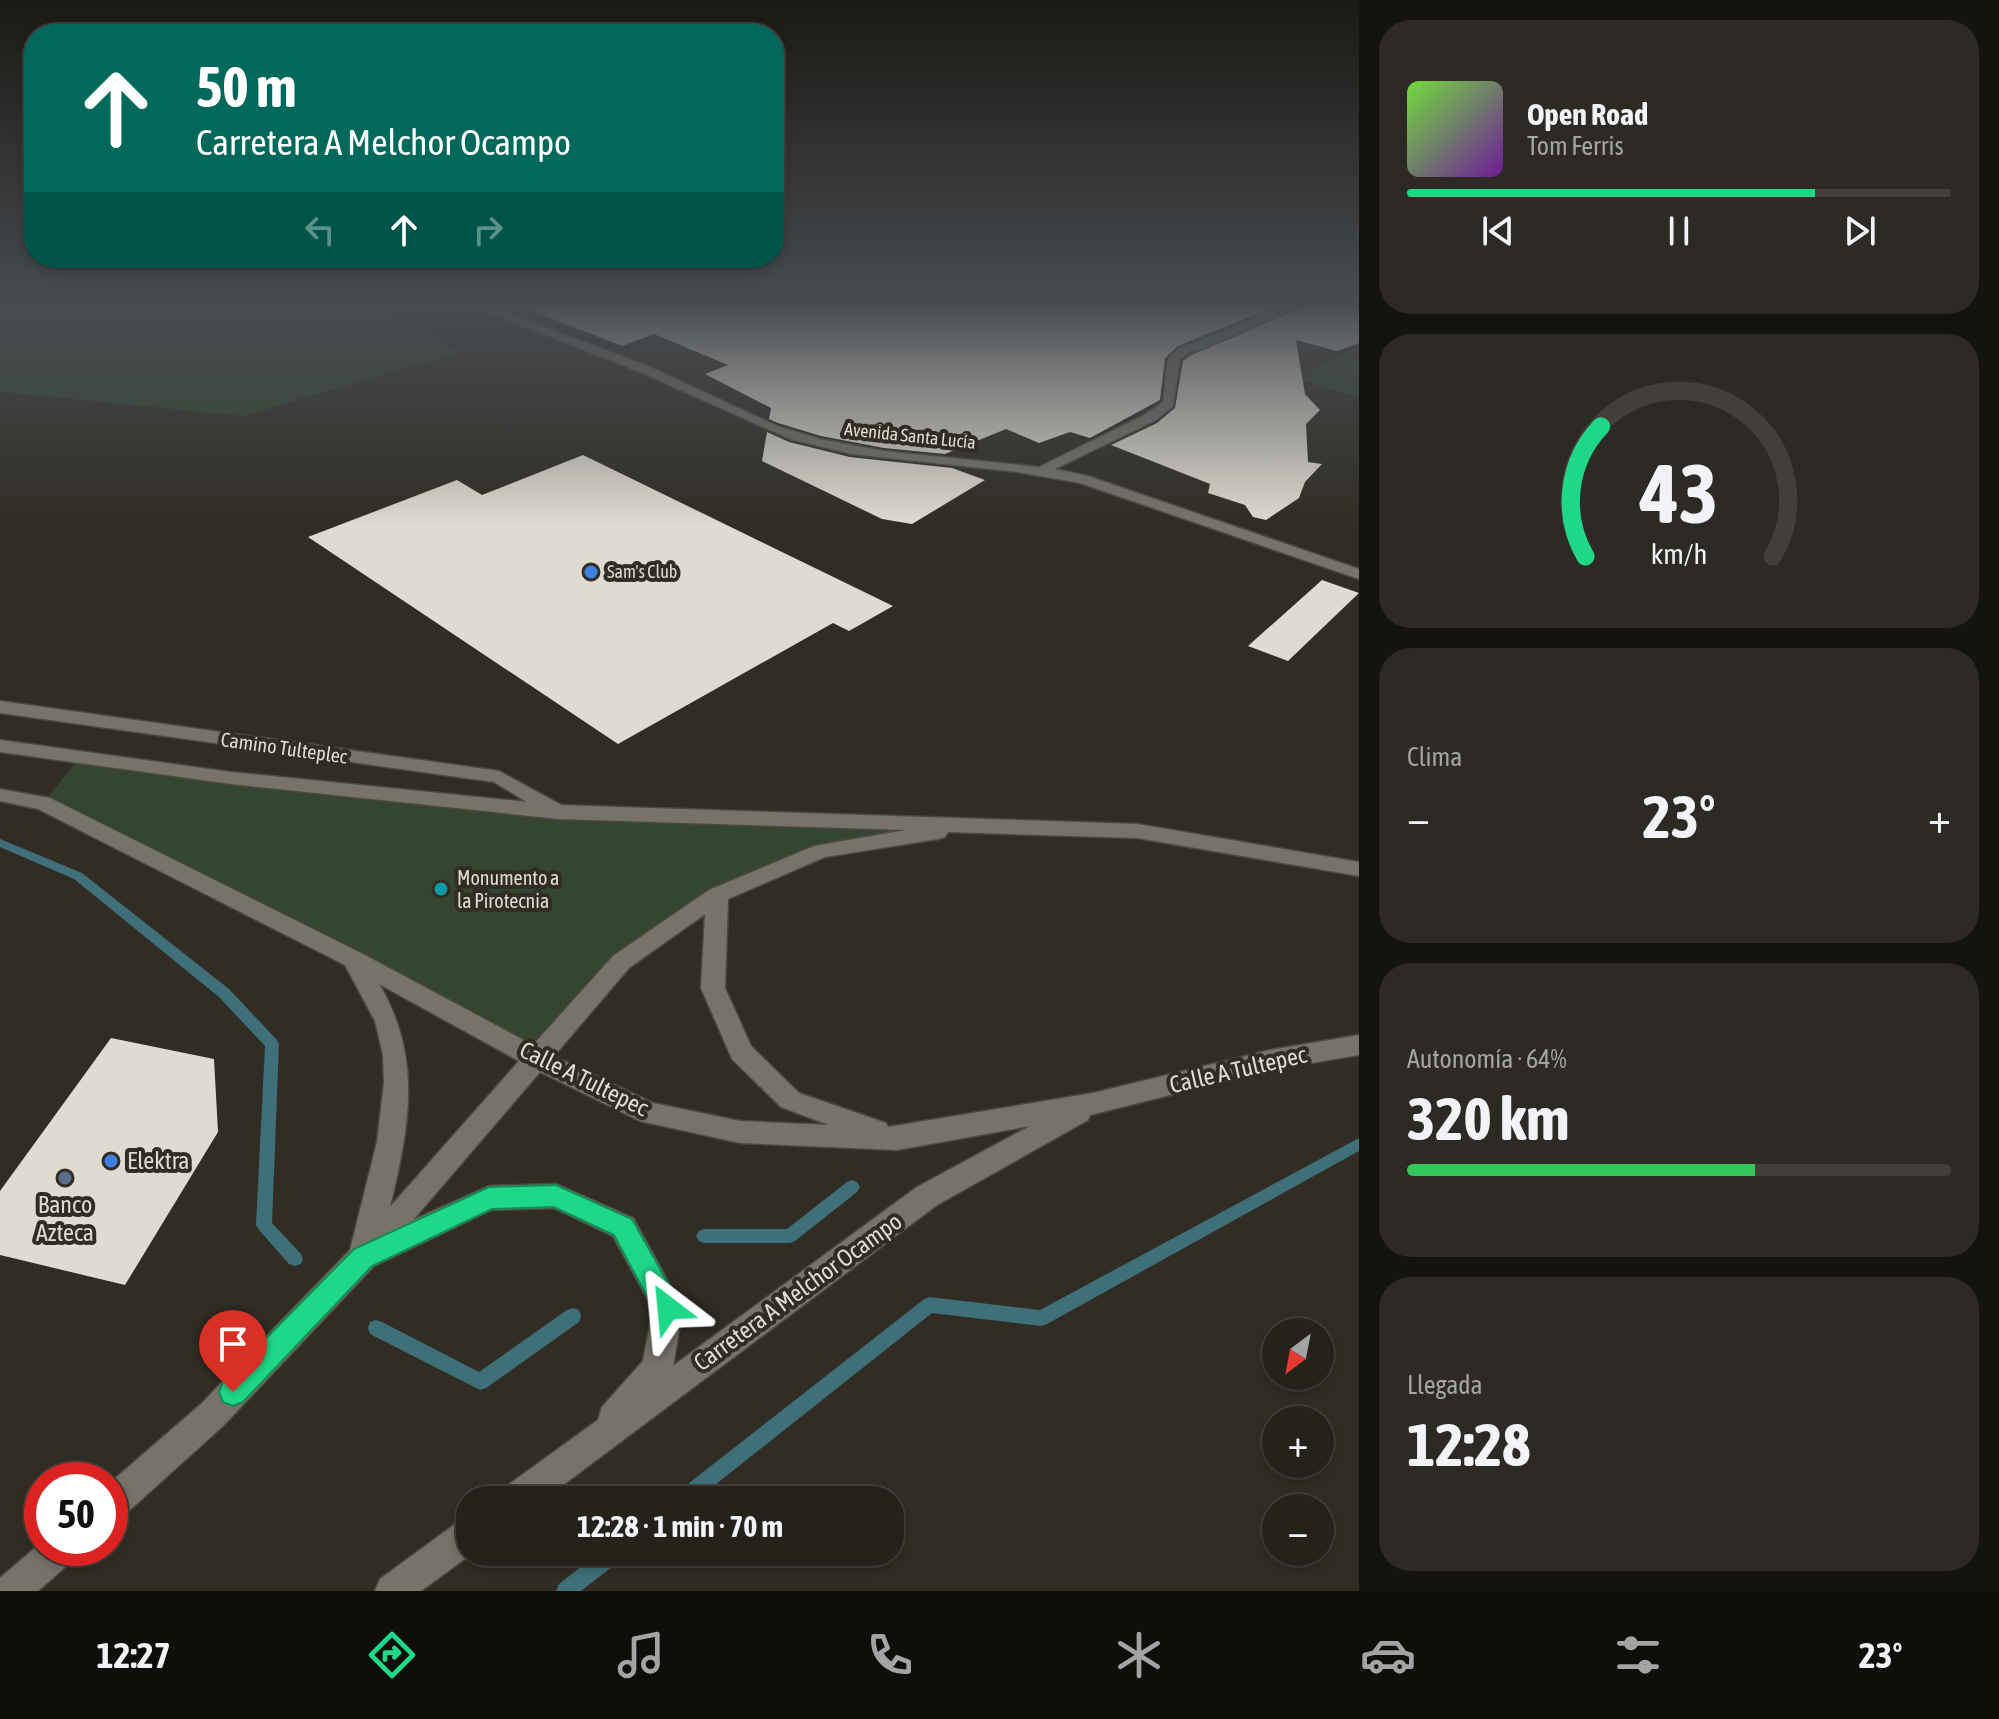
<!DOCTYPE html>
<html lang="es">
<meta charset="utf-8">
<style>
:root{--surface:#25221c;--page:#2d2a25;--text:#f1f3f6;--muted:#a3a4a3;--line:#423f3b;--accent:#1fd887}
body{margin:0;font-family:"Asap Condensed",sans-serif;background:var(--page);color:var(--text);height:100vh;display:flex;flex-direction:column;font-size:30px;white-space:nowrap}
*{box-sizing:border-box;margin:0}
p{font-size:26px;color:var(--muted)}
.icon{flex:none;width:44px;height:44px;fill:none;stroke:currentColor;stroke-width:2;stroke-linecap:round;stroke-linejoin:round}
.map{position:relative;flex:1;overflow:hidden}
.panel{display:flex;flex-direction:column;gap:20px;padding:20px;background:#14130f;width:640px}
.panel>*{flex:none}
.top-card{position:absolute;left:24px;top:24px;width:760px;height:244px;border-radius:32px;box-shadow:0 4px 12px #0003,0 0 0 2px var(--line);background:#00695c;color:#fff;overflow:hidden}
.needle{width:52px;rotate:212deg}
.buttons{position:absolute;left:1262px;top:1318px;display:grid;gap:16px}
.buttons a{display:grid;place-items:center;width:72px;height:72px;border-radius:50%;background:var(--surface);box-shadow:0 4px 12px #0003,0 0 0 2px var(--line);font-size:40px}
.speed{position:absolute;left:24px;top:1462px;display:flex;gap:16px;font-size:40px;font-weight:700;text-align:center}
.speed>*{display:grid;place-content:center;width:104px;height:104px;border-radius:50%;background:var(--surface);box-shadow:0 4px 12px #0003,0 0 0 2px var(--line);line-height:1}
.speed .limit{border:12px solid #d22;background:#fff;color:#111}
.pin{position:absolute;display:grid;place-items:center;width:68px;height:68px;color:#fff;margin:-82px -34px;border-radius:50% 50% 50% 0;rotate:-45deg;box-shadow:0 0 8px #0007}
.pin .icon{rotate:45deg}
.me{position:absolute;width:88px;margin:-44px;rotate:331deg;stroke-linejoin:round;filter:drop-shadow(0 0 6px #0008)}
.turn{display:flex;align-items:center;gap:28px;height:168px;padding:0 40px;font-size:36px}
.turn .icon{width:104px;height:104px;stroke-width:2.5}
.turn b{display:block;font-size:56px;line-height:68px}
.lanes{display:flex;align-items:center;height:76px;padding:0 40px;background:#0003;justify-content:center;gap:40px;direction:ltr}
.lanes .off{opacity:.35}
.big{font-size:60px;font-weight:700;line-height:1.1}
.panel .widget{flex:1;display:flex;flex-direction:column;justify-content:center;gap:12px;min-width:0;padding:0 28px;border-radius:32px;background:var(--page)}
.panel .dial{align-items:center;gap:0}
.dial svg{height:208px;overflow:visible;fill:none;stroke:var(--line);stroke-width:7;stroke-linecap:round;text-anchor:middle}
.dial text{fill:var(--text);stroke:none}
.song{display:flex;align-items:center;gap:24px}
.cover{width:96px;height:96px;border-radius:12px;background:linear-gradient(135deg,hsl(100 70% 55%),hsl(280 70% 35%))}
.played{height:8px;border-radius:4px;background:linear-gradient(90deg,var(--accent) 75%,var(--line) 75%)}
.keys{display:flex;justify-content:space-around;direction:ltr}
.heat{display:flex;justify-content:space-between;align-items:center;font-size:44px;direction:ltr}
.charge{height:12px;border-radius:6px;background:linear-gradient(90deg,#34c759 64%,var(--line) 0)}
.trip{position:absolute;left:456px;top:1486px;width:448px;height:80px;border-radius:32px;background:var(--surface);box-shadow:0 4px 12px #0003,0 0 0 2px var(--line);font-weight:700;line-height:80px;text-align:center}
.menu{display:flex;height:128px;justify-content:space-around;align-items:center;background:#0f0e0b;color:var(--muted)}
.menu .icon{width:56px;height:56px}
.menu .selected{color:var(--accent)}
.menu b{font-size:36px;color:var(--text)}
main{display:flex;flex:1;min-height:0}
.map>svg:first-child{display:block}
</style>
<main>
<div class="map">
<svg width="1359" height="1591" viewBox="0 0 1359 1591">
<rect width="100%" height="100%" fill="#312d25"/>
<path fill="#344530" d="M 0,302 L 365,302 L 460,352 L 243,416 L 0,392 Z
M 1338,355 L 1359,361 L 1359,398 L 1300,380 Z
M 80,757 L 640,820 L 980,825 L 821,851 L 728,886 L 621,962 L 537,1056 L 43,803 Z"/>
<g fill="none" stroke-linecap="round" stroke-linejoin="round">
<path fill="#3f7079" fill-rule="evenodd" d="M 0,839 L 82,873 L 229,989 L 277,1040 L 279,1044 L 272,1223 L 301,1254 L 303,1259 L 301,1264 L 295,1266 L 289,1264 L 259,1230 L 256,1225 L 265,1046 L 219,997 L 74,879 L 0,847 Z
M 1359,1138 L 1359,1151 L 1047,1324 L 1041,1326 L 932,1313 L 696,1500 L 672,1500 L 675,1494 L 923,1300 L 929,1297 L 1040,1310 Z
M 852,1180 L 857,1182 L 860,1187 L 857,1192 L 795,1241 L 790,1243 L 704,1243 L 699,1241 L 696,1236 L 699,1231 L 704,1229 L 787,1229 L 847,1182 Z
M 573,1308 L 579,1310 L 581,1316 L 579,1322 L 486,1388 L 480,1390 L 370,1334 L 368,1328 L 370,1322 L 376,1320 L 382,1322 L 479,1372 L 567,1310 Z
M 600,1552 L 624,1552 L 622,1559 L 581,1591 L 556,1591 L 559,1584 Z"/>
</g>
<path fill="#e0dbd1" d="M 510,302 L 1287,302 L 1178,346 L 1165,358 L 1160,400 L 1090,438 L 1070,432 L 1039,443 L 1006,429 L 945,454 L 884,448 L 821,436 L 778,423 L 769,419 L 771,408 L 705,374 L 728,365 L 654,334 L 622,346 Z
M 1314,302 L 1359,302 L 1359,343 L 1337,351 L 1296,340 L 1305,394 L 1320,410 L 1306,424 L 1308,462 L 1322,464 L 1305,482 L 1299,498 L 1266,520 L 1253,517 L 1245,505 L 1208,493 L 1210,484 L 1111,445 L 1157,423 L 1175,408 L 1183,361 L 1189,356 Z
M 767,432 L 789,442 L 850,457 L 952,468 L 985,480 L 912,524 L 882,519 L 762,461 Z
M 583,455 L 893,606 L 849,631 L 833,623 L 618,744 L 308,537 L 457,480 L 482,495 Z
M 1322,580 L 1359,593 L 1288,661 L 1248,646 Z
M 111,1038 L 214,1059 L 218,1132 L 125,1285 L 0,1255 L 0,1191 Z"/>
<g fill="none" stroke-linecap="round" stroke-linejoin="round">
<defs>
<path id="minor" d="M 0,701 L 499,771 L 565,807 L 568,812 L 565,817 L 551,817 L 494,782 L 0,713 Z"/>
<path id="tertiary" d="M 462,302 L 477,302 L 648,366 L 777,426 L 820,439 L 884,451 L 1039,467 L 1146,414 L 1163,402 L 1168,358 L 1180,348 L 1296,302 L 1311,302 L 1202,349 L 1188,353 L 1180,359 L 1173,406 L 1156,420 L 1055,469 L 1088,476 L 1359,569 L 1359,579 L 1080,483 L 1017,472 L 851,454 L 790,439 L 640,372 Z"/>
<path id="secondary" d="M 0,740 L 231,772 L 558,805 L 1137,824 L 1359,862 L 1359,876 L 1137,838 L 948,832 L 945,837 L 938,839 L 825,857 L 728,899 L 725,988 L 751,1046 L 799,1093 L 886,1123 L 888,1127 L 1093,1093 L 1270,1050 L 1359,1035 L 1359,1055 L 1270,1070 L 1090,1115 L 1088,1120 L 937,1205 L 543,1500 L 499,1500 L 504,1488 L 598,1420 L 602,1407 L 643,1361 L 653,1309 L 613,1236 L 554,1208 L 491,1210 L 374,1266 L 223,1426 L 122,1517 L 110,1522 L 110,1483 L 201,1404 L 350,1250 L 377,1142 L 384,1083 L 383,1055 L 375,1021 L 345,965 L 38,809 L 0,801 L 0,789 L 50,798 L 361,953 L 533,1045 L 613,956 L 709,890 L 814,846 L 906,830 L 558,819 L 231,784 L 0,752 ZM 705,914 L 701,988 L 732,1059 L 781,1107 L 829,1125 L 740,1121 L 653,1103 L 554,1056 L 629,968 ZM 379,984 L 519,1061 L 390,1207 C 409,1127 423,1058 379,984 ZM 540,1072 L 640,1121 L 740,1143 L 897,1150 L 1030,1126 L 917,1187 L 673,1366 L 683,1308 L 633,1218 L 556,1184 L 489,1186 L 413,1220 Z
M 470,1517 L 470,1552 L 474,1552 L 421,1591 L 375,1591 L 380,1579 L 458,1522 Z
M 42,1542 L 42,1548 L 78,1548 L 73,1560 L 38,1591 L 0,1591 L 0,1578 Z"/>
</defs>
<use href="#minor" stroke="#4c4942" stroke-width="3"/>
<use href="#tertiary" stroke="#4c4942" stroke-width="3"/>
<use href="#secondary" stroke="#4c4942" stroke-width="3"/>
<use href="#minor" fill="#77736a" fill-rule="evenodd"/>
<use href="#tertiary" fill="#77736a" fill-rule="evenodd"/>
<use href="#secondary" fill="#77736a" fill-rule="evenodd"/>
</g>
<linearGradient id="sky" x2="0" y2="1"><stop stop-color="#1b1914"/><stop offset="0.58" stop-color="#484c51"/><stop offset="1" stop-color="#484c51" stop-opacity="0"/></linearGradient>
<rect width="1359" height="525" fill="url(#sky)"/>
<path fill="#1fd887" stroke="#148c58" stroke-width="2" d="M 556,1185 L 632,1219 L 677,1299 L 681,1308 L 677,1317 L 668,1321 L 658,1317 L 614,1235 L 554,1207 L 492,1209 L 372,1266 L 243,1402 L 233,1406 L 223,1402 L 219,1392 L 223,1382 L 354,1249 L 489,1187 Z"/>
<g fill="#3f7fe0" stroke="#312d25" stroke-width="3">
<circle cx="591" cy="572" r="8"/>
<circle cx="111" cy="1161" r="8"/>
</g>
<circle fill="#0f9aa8" stroke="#312d25" stroke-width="3" cx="441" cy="889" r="8"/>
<circle fill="#5c6f8a" stroke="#312d25" stroke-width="3" cx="65" cy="1178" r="8"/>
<g text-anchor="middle" stroke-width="8" stroke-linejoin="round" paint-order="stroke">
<g font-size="18" fill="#dfdcd7" stroke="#312d25">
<text transform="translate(910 436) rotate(6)" y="6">Avenida Santa Lucía</text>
</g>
<g font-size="18" fill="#dfdcd7" stroke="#312d25" text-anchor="start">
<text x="607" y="578">Sam's Club</text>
</g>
<g font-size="20" fill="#dfdcd7" stroke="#312d25">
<text transform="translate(284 748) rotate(8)" y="7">Camino Tulteplec</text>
</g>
<g font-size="20" fill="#dfdcd7" stroke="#312d25" text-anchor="start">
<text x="457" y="885">Monumento a<tspan x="457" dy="23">la Pirotecnia</tspan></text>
</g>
<g font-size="24" fill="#dfdcd7" stroke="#312d25">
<text transform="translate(1238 1070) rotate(-13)" y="8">Calle A Tultepec</text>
<text transform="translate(584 1079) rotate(26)" y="8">Calle A Tultepec</text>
<text transform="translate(798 1292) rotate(-36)" y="8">Carretera A Melchor Ocampo</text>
</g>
<g font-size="24" fill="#dfdcd7" stroke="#312d25" text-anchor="start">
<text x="127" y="1169">Elektra</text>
<text x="65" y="1213" text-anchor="middle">Banco<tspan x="65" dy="28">Azteca</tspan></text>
</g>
</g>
</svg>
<div class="buttons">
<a><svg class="needle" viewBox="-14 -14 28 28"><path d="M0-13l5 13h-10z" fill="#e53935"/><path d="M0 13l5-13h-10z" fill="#a3a4a3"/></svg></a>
<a>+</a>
<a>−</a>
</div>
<div class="speed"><div class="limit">50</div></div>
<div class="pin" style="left:233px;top:1392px;background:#d93025"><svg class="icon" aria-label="arrive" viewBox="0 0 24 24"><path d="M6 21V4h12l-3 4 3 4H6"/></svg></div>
<svg class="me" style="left:668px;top:1308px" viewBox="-20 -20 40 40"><path d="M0-17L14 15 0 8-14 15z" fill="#1fd887" stroke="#fff" stroke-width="4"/></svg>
<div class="trip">12:28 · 1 min · 70 m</div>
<div class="top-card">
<div class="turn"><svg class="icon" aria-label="ahead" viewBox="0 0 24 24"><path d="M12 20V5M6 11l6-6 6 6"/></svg><div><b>50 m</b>Carretera A Melchor Ocampo</div></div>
<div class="lanes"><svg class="icon off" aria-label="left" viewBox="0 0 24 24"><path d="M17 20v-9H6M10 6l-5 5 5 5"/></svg><svg class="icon" aria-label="ahead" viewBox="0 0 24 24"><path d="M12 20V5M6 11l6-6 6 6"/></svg><svg class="icon off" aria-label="right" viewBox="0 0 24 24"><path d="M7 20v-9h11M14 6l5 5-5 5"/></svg></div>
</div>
</div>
<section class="panel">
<div class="widget">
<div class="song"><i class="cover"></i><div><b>Open Road</b><p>Tom Ferris</p></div></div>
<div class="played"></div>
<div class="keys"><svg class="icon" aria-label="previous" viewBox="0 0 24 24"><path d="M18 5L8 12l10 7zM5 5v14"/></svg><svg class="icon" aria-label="pause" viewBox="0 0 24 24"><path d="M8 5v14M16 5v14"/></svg><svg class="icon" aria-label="next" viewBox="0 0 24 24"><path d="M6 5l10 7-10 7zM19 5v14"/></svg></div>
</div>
<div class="widget dial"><svg viewBox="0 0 100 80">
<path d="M14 69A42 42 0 1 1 86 69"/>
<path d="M14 69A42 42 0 0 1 20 19" stroke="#1fd887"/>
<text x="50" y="56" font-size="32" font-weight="700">43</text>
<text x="50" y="72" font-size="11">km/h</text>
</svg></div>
<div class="widget"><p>Clima</p>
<div class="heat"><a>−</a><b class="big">23°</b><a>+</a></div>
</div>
<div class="widget"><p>Autonomía · 64%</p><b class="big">320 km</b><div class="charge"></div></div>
<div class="widget"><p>Llegada</p><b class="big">12:28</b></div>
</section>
</main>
<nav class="menu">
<b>12:27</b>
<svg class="icon selected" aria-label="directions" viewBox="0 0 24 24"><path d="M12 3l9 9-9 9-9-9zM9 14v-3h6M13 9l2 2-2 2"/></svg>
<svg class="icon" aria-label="music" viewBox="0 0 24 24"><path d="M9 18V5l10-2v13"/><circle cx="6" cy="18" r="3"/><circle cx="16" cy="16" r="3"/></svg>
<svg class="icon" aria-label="phone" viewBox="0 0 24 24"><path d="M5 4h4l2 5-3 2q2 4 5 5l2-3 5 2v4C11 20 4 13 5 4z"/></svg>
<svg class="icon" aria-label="climate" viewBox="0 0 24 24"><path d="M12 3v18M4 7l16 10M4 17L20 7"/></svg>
<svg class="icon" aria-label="car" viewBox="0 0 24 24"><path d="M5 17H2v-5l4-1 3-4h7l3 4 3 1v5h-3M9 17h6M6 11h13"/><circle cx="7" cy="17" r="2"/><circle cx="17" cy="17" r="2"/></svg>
<svg class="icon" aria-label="filters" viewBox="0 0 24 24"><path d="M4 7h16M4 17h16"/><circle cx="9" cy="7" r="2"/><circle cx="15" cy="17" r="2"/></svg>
<b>23°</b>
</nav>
